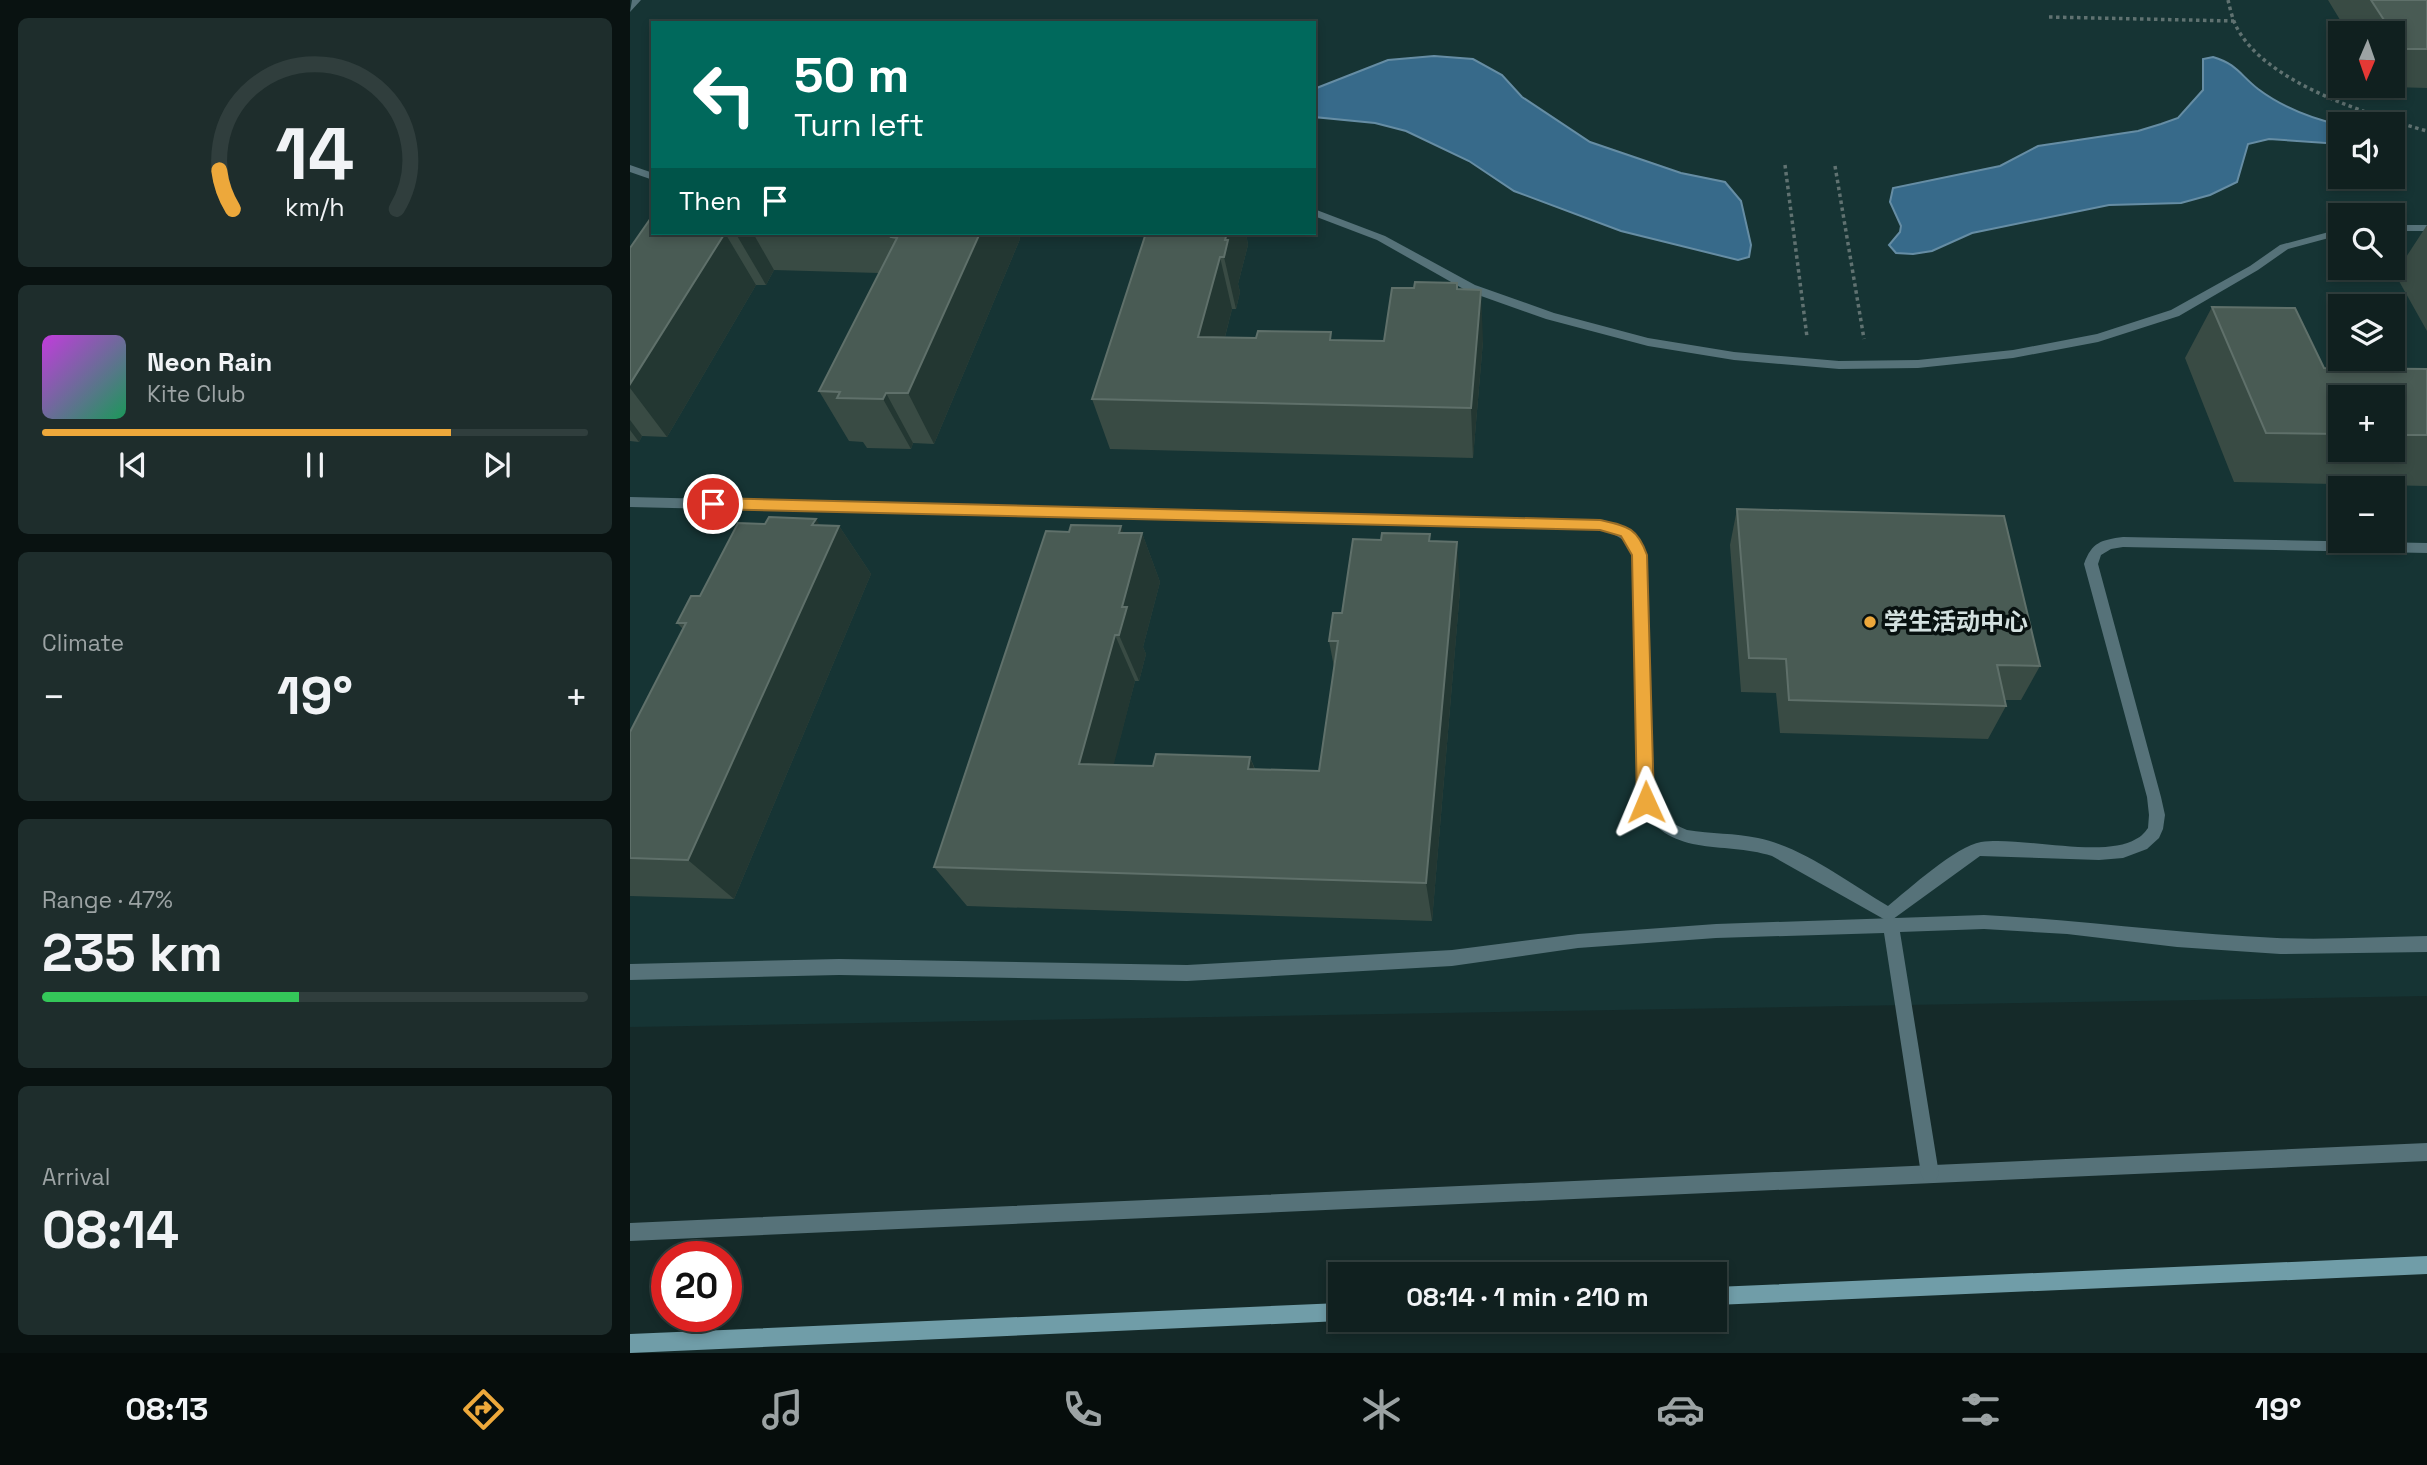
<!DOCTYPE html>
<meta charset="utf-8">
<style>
:root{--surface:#10201f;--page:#1e2d2c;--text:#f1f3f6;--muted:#9ca3a4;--line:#303e3d;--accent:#eda83b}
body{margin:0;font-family:"Space Grotesk","Noto Sans SC",sans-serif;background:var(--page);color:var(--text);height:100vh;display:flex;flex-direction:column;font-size:26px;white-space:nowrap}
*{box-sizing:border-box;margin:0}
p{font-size:23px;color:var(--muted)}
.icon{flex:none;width:38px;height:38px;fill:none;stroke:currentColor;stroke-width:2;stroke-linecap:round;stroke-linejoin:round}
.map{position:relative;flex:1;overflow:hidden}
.side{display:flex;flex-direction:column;gap:18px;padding:18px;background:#091211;width:630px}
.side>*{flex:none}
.hud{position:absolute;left:21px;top:21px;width:665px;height:214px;border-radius:0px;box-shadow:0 4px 10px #0003,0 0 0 2px var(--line);background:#00695c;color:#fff;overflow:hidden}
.needle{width:46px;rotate:182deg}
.buttons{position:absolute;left:1698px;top:21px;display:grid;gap:14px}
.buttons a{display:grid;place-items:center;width:77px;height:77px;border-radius:0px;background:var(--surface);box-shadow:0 4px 10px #0003,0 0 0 2px var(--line);font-size:35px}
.speed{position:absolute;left:21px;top:1241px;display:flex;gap:14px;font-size:35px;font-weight:700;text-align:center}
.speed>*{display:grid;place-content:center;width:91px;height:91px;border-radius:50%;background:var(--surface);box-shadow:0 4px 10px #0003,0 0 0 2px var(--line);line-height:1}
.speed .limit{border:10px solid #d22;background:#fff;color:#111}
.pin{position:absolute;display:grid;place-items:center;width:60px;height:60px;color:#fff;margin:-30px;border:4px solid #fff;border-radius:50%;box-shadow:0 2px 7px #0007}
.me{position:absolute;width:77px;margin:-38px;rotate:359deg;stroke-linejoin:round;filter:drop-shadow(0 0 5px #0008)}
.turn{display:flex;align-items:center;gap:24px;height:147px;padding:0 28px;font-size:32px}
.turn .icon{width:91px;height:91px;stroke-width:2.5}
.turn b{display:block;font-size:49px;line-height:60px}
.then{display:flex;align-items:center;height:66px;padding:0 28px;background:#0003;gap:14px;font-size:26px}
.big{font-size:52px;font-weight:700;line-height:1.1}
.side .card{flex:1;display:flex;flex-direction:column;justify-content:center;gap:10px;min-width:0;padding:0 24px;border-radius:10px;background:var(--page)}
.side .dial{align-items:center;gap:0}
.dial svg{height:182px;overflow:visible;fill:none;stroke:var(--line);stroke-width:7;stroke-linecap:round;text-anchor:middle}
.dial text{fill:var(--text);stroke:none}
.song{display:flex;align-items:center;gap:21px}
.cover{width:84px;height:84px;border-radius:10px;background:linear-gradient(135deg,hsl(290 70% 55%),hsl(150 70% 35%))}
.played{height:7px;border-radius:4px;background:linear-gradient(90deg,var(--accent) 75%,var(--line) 75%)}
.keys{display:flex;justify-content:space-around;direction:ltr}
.heat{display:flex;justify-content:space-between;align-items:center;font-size:38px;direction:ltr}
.charge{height:10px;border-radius:5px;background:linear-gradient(90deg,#34c759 47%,var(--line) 0)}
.trip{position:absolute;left:698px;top:1262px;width:399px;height:70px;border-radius:0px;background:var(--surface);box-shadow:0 4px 10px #0003,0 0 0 2px var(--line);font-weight:700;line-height:70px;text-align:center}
.tabs{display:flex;height:112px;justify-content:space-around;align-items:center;background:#060d0c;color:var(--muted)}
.tabs .icon{width:49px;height:49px}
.tabs .on{color:var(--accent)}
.tabs b{font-size:32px;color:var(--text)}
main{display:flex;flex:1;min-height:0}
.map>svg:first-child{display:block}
</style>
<main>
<section class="side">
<div class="card dial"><svg viewBox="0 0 100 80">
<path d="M14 69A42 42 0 1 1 86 69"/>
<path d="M14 69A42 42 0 0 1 8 52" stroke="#eda83b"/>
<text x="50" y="56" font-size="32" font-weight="700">14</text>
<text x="50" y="72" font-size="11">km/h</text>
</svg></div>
<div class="card">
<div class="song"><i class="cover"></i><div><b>Neon Rain</b><p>Kite Club</p></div></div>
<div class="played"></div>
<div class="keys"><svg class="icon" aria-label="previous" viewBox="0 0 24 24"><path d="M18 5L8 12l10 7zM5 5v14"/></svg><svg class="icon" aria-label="pause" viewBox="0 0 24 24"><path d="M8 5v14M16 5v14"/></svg><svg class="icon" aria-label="next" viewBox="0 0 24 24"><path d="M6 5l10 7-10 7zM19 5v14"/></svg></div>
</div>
<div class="card"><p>Climate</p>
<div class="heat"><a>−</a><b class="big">19°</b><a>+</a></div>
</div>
<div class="card"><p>Range · 47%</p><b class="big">235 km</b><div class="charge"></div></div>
<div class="card"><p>Arrival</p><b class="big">08:14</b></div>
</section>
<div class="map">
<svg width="1797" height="1353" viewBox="0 0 1797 1353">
<rect width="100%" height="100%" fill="#152a29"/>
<path fill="#163434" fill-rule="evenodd" d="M 0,0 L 1797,0 L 1797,996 L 0,1027 ZM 23,23 L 684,23 L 684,233 L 23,233 ZM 1710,33 L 1762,33 L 1762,86 L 1710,86 ZM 1710,124 L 1762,124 L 1762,177 L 1710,177 ZM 1710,215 L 1762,215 L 1762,268 L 1710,268 ZM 1710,306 L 1762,306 L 1762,359 L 1710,359 ZM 1710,397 L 1762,397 L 1762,450 L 1710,450 ZM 1710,488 L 1762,488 L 1762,541 L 1710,541 Z"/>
<path fill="#376a8a" stroke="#668da4" stroke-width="2" d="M 804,56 L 843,59 L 872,75 L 892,97 L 960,142 L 1051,173 L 1095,182 L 1111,201 L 1121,245 L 1119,257 L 1108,260 L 991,231 L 884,191 L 839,161 L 776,131 L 745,123 L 684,117 L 684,89 L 758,60 Z
M 1583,57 C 1607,64 1610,75 1628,89 C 1652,107 1680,118 1710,125 L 1710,144 L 1639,139 L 1618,144 L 1607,182 L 1580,195 L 1551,203 L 1479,205 L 1342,233 L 1302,251 L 1283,254 L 1266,253 L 1259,245 L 1270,232 L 1271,226 L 1260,202 L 1263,188 L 1370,166 L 1408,146 L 1508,131 L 1531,124 L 1548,118 L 1573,90 L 1573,59 Z"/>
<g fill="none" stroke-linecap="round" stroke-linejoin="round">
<path stroke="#607271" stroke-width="3.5" stroke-dasharray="3.5 3.5" stroke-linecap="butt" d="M 1598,0 C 1600,8 1602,18 1606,26 C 1634,83 1740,115 1797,131
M 1419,17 L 1604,21
M 1155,165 L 1177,337
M 1205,166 L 1234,339"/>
<path fill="#567279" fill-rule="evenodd" d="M 2,0 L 11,0 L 0,12 Z
M 0,165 L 23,173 L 23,180 L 0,172 Z
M 684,209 L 755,236 L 845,285 L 924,313 L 1018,338 L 1104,352 L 1209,361 L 1288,360 L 1383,350 L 1467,334 L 1541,310 L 1620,266 L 1650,245 L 1710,229 L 1710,235 L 1658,249 L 1628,270 L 1549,316 L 1468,342 L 1383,358 L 1288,368 L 1209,369 L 1104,360 L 1018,346 L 916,319 L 837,291 L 747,240 L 684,216 Z
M 1762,225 L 1797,225 L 1797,231 L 1762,231 Z
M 0,497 L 970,520 C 993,526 1007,532 1017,555 L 1023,801 C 1033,815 1041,824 1057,830 C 1081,834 1105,833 1128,838 C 1175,848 1217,882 1258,906 C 1279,889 1326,846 1351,842 C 1391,836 1473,859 1506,839 C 1511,837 1515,832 1518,828 L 1519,815 L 1517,797 L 1454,564 C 1462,542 1471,540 1493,537 L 1797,543 L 1797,553 L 1493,547 L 1481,549 L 1471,555 L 1468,564 L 1531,797 L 1535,815 L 1533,829 L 1529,838 L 1517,849 L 1493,858 L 1469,860 L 1350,856 L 1259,922 L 1142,856 C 1092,840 1037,860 1009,802 L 1003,555 C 997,539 986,534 970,530 L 0,507 Z
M 1797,1143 L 1797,1161 L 0,1241 L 0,1223 Z"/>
<path fill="#567279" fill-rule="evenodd" d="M 1354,915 C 1452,920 1549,934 1647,938 C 1697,940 1747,937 1797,936 L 1797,952 L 1650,954 L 1547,947 L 1437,934 L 1354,929 L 1270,932 L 1309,1174 L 1306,1180 L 1300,1183 L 1294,1180 L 1291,1174 L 1254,933 L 1086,938 L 948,948 L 822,966 L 557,981 L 209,975 L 0,980 L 0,964 L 209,959 L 557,965 L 822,950 L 948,934 L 1086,924 Z"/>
<path fill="#709da8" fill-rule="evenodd" d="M 1797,1256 L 1797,1274 L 1085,1305 L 1085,1287 Z
M 710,1303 L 710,1320 L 715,1320 L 710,1321 L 0,1353 L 0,1334 Z"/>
</g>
<path fill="#394b44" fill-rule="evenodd" d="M 1698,0 L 1797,0 L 1797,88 L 1729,86 L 1762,86 L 1762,33 L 1718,33 Z
M 1797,225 L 1797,331 L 1765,274 Z
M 23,233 L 388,233 L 390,239 L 304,444 L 283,443 L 281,449 L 237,448 L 233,442 L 219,441 L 189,391 L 249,273 L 144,270 L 136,285 L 126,285 L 37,437 L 12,436 L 9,442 L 0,441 L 0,248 Z
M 516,233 L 616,233 L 618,245 L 608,284 L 610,292 L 606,309 L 602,309 L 595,337 L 754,341 L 828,289 L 853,341 L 843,458 L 480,449 L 462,399 Z
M 1582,307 L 1694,368 L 1797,369 L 1797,486 L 1604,482 L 1555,358 ZM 1710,397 L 1762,397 L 1762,450 L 1710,450 Z
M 1107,509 L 1410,666 L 1391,700 L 1375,700 L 1376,706 L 1358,739 L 1150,733 L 1146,693 L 1111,692 L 1100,545 Z
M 190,525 L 209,526 L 241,574 L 104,899 L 0,896 L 0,732 L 53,629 L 47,623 L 70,596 Z
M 439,532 L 512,533 L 530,582 L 513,647 L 516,654 L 509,681 L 505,681 L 483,765 L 523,766 L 620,757 L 625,769 L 689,771 L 704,667 L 699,641 L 751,540 L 800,534 L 800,541 L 830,590 L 802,921 L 337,906 L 304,867 Z"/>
<path fill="#233732" d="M 95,233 L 126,285 L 37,437 L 0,388 L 0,384 Z
M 106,233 L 123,233 L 144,270 L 136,285 L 106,234 Z
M 350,233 L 388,233 L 390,239 L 304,444 L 278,393 Z
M 597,233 L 616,233 L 618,245 L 608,284 L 610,292 L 606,309 L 594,257 L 595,240 Z
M 590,257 L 602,309 L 582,387 L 568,337 Z
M 851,290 L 853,341 L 843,458 L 841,408 Z
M 256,393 L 283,443 L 281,449 L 253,399 Z
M 0,420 L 12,436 L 9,442 L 0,430 Z
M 186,519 L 202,543 L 209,526 L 241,574 L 104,899 L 58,860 Z
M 491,526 L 505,561 L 512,533 L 530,582 L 513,647 L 516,654 L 509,681 L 489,635 L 492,607 L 489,533 Z
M 827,542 L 830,590 L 802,921 L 796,883 Z
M 485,635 L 505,681 L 473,807 L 449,764 Z
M 620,757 L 635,799 L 618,769 Z"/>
<path fill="#495b54" stroke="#5f706a" stroke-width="2" d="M 1741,0 L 1797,0 L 1797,49 L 1762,49 L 1762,33 L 1741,33 L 1732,20 L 1754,20 Z
M 23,215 L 23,233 L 106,233 L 95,233 L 0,384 L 0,248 Z
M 263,233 L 350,233 L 278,393 L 256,393 L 253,399 L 207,398 L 210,392 L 189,391 L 267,238 L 261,237 Z
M 516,233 L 597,233 L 595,240 L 598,240 L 594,257 L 590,257 L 568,337 L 626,338 L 628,331 L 701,332 L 700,340 L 754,341 L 762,288 L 784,288 L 785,282 L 827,283 L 827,289 L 851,290 L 841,408 L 462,399 Z
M 1582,307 L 1665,308 L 1694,368 L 1797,369 L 1797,435 L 1762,435 L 1762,397 L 1710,397 L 1710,434 L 1636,433 Z
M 1107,509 L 1374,516 L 1410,666 L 1367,665 L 1376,706 L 1159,700 L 1156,659 L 1119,658 Z
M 139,517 L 186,519 L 182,525 L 209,526 L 58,860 L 0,858 L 0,732 L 56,623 L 47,623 L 61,596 L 70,596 L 108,523 L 135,524 Z
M 441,525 L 491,526 L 489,533 L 512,533 L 492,607 L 497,607 L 489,635 L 485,635 L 449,764 L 523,766 L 526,754 L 620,757 L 618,769 L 689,771 L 708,641 L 699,641 L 703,613 L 712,613 L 723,539 L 751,540 L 752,533 L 800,534 L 799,541 L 827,542 L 796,883 L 304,867 L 416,531 L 439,532 Z"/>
<path fill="#eda83b" stroke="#9a6d26" stroke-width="2" d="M 83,498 L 970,520 C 997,526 1007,527 1017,555 L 1024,802 L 1022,807 L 1016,809 L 1010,807 L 1007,802 L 1002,555 L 991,536 L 970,530 L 83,509 L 76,504 Z"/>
<circle fill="#eda83b" stroke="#081110" stroke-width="2.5" cx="1240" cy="622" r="7"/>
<g text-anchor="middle" stroke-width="7" stroke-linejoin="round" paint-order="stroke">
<g font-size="24" font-weight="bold" fill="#d3e0df" stroke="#081110" text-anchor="start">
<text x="1254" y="630">学生活动中心</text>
</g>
</g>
</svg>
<div class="buttons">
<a><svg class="needle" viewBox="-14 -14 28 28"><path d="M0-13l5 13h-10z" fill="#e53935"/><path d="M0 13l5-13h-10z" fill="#9ca3a4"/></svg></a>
<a><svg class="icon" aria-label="sound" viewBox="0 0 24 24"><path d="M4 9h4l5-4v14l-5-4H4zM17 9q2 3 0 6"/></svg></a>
<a><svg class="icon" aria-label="search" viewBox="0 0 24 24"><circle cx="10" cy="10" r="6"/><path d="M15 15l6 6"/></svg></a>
<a><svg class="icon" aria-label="layers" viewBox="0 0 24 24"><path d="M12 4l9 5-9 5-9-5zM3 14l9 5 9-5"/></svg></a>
<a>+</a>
<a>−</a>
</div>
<div class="speed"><div class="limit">20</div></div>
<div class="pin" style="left:83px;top:504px;background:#d93025"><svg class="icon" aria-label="arrive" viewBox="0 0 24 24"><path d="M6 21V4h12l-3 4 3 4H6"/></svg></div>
<svg class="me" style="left:1016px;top:802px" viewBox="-20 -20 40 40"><path d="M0-17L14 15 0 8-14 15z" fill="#eda83b" stroke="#fff" stroke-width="4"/></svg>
<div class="trip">08:14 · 1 min · 210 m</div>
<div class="hud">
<div class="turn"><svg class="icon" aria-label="left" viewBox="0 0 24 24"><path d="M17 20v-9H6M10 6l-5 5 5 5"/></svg><div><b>50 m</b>Turn left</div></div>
<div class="then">Then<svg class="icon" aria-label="arrive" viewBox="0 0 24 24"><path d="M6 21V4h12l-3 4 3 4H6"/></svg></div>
</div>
</div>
</main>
<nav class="tabs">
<b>08:13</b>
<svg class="icon on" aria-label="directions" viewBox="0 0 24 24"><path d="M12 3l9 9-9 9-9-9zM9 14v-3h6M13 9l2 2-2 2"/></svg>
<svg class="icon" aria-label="music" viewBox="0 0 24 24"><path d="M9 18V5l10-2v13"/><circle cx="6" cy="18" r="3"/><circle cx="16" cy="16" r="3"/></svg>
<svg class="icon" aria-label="phone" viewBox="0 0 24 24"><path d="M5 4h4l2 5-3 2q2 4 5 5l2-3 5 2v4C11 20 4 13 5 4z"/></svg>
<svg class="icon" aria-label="climate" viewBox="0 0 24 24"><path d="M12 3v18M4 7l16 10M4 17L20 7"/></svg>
<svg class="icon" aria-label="car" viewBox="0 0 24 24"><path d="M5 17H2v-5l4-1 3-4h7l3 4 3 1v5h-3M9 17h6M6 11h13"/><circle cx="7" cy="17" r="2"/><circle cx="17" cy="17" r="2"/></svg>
<svg class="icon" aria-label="filters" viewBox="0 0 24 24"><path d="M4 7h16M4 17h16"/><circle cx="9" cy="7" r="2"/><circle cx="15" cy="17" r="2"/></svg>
<b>19°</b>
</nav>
